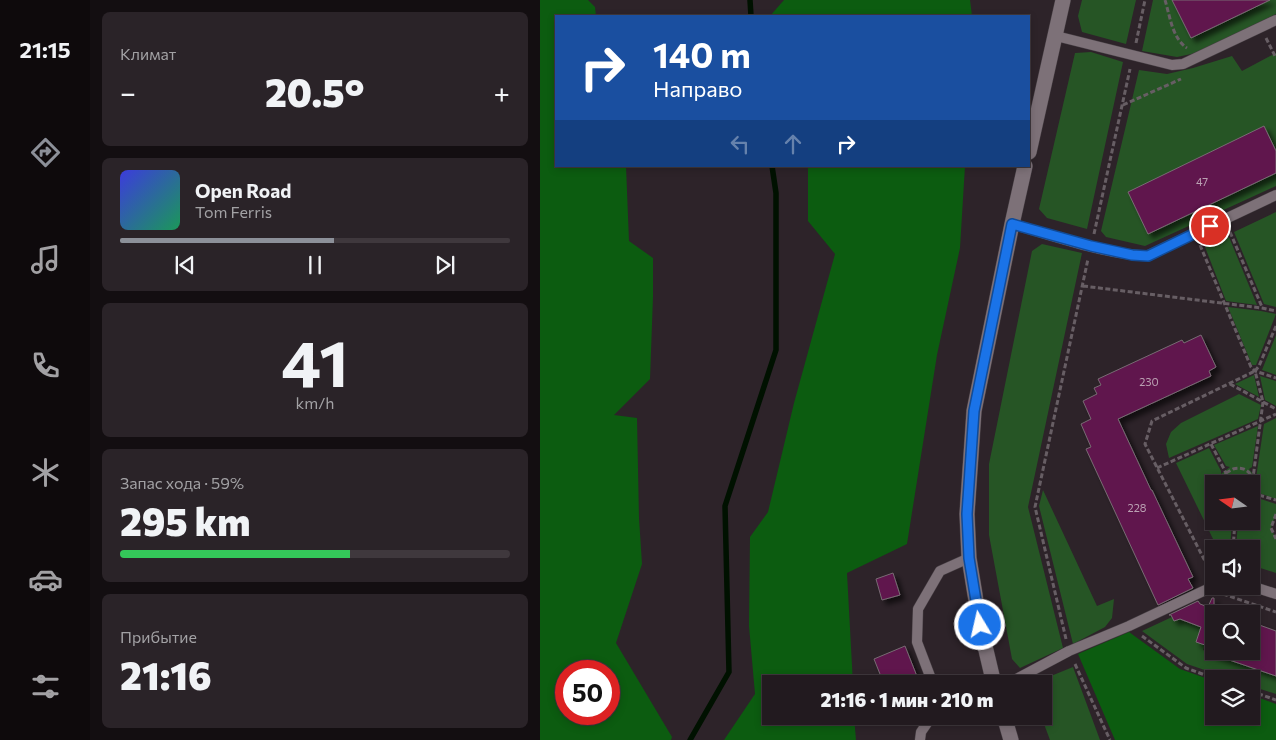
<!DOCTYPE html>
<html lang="ru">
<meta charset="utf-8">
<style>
:root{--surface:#221a1f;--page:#2a2328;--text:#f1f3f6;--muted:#a2a1a4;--line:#3f383d;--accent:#8c9099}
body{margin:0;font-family:Commissioner,sans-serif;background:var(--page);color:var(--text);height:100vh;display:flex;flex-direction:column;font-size:19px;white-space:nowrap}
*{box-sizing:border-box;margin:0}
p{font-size:16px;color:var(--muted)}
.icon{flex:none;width:28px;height:28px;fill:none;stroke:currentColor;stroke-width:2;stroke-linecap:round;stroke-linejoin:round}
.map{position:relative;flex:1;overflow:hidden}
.side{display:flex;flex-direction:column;gap:12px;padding:12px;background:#130e11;width:450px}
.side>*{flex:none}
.top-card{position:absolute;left:15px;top:15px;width:475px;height:152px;border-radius:0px;box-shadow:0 2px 8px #0003,0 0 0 1px var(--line);background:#1a4fa0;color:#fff;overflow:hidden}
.needle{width:32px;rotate:284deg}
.tools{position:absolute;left:665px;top:475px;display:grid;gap:10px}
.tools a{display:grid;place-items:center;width:55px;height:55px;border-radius:0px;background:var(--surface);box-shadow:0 2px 8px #0003,0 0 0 1px var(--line);font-size:25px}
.speed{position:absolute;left:15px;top:660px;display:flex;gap:10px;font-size:25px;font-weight:700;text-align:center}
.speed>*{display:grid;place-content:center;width:65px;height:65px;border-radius:50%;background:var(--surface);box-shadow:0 2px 8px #0003,0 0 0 1px var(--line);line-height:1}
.speed .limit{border:8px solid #d22;background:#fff;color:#111}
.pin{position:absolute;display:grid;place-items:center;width:42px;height:42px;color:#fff;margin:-21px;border:2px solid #fff;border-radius:50%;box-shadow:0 1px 5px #0007}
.me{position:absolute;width:55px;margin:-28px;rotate:351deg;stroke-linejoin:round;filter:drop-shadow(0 0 4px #0008)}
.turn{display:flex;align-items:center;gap:18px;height:105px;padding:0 15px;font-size:22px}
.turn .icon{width:65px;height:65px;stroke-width:2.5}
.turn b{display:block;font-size:35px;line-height:42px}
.lanes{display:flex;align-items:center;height:48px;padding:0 15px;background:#0003;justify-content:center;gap:25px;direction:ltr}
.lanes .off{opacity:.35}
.big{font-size:38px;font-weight:800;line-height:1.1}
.side .widget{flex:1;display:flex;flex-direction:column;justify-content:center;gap:8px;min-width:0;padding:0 18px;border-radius:8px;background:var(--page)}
.side .dial{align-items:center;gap:0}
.dial b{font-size:65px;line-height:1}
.song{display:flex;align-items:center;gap:15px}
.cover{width:60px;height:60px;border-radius:8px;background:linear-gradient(135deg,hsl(240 70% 55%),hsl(150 70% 35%))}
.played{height:5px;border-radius:2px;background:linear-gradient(90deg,var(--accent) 55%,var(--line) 55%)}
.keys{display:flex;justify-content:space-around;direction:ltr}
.heat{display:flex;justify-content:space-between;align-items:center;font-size:28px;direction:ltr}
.charge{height:8px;border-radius:4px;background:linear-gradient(90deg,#34c759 59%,var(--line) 0)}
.trip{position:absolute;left:222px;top:675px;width:290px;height:50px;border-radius:0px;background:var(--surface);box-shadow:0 2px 8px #0003,0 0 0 1px var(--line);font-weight:800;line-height:50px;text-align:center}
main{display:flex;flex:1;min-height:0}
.dock{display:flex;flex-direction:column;width:90px;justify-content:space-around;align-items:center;background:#0e0a0c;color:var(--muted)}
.dock .icon{width:35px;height:35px}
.dock .on{color:var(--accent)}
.dock b{font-size:22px;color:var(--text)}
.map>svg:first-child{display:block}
</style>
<main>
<nav class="dock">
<b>21:15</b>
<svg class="icon on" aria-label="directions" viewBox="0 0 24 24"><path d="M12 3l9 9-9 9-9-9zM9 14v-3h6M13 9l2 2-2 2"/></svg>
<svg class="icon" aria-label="music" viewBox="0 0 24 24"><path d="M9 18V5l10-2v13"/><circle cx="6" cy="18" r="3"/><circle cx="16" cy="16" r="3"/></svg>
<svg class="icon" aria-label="phone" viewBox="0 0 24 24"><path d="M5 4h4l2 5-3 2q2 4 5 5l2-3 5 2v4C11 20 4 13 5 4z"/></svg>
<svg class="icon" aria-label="climate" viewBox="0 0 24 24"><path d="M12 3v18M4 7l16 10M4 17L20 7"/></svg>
<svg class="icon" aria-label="car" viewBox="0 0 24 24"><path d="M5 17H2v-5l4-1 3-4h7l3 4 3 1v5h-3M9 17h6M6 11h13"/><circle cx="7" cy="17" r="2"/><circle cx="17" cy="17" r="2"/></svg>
<svg class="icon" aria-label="filters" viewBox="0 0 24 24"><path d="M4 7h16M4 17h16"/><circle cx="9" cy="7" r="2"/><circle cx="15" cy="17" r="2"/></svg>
</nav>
<section class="side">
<div class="widget"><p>Климат</p>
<div class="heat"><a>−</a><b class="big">20.5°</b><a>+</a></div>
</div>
<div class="widget">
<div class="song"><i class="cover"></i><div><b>Open Road</b><p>Tom Ferris</p></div></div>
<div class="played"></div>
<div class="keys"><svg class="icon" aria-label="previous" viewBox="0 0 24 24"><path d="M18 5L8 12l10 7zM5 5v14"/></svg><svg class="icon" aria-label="pause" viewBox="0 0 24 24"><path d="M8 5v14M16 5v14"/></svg><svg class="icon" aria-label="next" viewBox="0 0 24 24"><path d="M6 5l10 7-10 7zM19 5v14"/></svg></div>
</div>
<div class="widget dial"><b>41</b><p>km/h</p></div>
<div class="widget"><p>Запас хода · 59%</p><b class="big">295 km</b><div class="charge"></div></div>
<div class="widget"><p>Прибытие</p><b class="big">21:16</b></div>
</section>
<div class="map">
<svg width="736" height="740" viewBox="0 0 736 740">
<defs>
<filter id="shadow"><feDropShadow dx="4.5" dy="4.5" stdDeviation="2.5" flood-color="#0009"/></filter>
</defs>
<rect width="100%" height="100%" fill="#2d2329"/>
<path fill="#265525" d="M 542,0 L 596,0 L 586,44 L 542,32 L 538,16 Z
M 613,0 L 736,0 L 736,14 L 656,53 L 637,57 L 602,51 Z
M 551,52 L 583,62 L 547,229 L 507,218 L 499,209 L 535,53 Z
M 736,53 L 736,186 L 605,246 L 566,237 L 561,231 L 599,70 L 627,74 L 653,68 L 692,56 L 702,71 Z
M 736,212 L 736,307 L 724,304 L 694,232 Z
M 689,237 L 717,305 L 686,301 L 665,247 Z
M 502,244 L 542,253 L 488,507 L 523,648 L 480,668 L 472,659 L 449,535 L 449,464 L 492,251 Z
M 688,307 L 721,311 L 736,314 L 716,365 L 712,365 Z
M 736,335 L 736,375 L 722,370 Z
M 714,375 L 719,397 L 695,384 Z
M 720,376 L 736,381 L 736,406 L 725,400 Z
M 699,394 L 721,405 L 718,419 L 629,458 L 626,444 L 631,432 L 641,423 Z
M 736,418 L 736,499 L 719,493 L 717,492 L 715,497 L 736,504 L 736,514 L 731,528 L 736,539 L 736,573 L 711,565 L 711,549 L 696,549 L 698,521 L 711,521 L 711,484 L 674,484 L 674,521 L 692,521 L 690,549 L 680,549 L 675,543 L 636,463 L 669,448 L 681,471 L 681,474 L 690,467 L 686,466 L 674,445 L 718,426 L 712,467 L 709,469 L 716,478 L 724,424 Z
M 503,490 L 557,606 L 574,599 L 572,618 L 565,627 L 533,644 L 499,506 Z
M 632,617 L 634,621 L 640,619 L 661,627 L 665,645 L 663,650 L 736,676 L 736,694 L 711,686 L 711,679 L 691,679 L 647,664 L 602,631 Z
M 533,667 L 560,740 L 510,740 L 501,716 L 504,716 L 504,684 L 501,684 L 506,678 Z"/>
<path fill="#0c5c10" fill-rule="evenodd" d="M 0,0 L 48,0 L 55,7 L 56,16 L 16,16 L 16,166 L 86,166 L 89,241 L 113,258 L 113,297 L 110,379 L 74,415 L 97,418 L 99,518 L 102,564 L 76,643 L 132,737 L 131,740 L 0,740 ZM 26,671 L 69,671 L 69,714 L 26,714 Z
M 244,0 L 430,0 L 432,16 L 230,16 Z
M 268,166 L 425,166 L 420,248 L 397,355 L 367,544 L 307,573 L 313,684 L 231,684 L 231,716 L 314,716 L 316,740 L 184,740 L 215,694 L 209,626 L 210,537 L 228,512 L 254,403 L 295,254 L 268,221 Z
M 589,632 L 640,669 L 674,681 L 674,716 L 711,716 L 711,695 L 736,704 L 736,740 L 575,740 L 538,654 Z"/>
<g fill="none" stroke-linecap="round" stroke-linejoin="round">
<path stroke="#010" stroke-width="5.5" d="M 210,0 L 211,16
M 150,740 L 189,672 L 185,506 L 236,350 L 236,193 L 232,166"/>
</g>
<path fill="#61124e" stroke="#786c73" filter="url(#shadow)" d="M 632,0 L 730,0 L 651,38 Z
M 724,126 L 736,151 L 736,173 L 608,234 L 588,192 Z
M 661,335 L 676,367 L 669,371 L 671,376 L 578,419 L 611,490 L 612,490 L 653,577 L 648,579 L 653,588 L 618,605 L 546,449 L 551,447 L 541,424 L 551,419 L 543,401 L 557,394 L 554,388 L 561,385 L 558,379 L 642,340 L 644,343 Z
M 353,573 L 360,595 L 342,600 L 336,579 Z
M 672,598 L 674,598 L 674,648 L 656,642 L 661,627 L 640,619 L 634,621 L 631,615 L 629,615 L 658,601 L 660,604 L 668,607 Z
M 711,622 L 736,631 L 736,676 L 672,654 L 673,651 L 711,651 Z
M 365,646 L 380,684 L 344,684 L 334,659 Z"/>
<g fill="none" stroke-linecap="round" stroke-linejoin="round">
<defs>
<path id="service" d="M 516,36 L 632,65 L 643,64 L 736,20
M 472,224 C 514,236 564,254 607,256 L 736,195
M 711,586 L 736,594
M 393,684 L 377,642 L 378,609 L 400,571 L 429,558
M 467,684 L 529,651 L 589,626 L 674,586
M 380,740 L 381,732 L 392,716"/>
<path id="secondary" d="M 489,152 L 523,0
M 454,684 L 440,625 L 429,558 L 427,514 L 434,411 L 472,224 L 485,166
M 464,716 L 471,740"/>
</defs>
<use href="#service" stroke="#473f44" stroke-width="11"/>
<use href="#secondary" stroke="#473f44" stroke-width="16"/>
<path stroke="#675e64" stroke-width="3" stroke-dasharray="5 2.5" stroke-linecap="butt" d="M 625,0 C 630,16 632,38 647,48
M 726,38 L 736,58
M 596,43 L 605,0
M 583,105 L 641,79
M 690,232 L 722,307
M 554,234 L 590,69
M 660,245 L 711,367 L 715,371 L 736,378
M 543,286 L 722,308 L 736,311
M 736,326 L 719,366 L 715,371 L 723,402 L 736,409
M 690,384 L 723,402 L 713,478
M 671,444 L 686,473 L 681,484
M 617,468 L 736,414
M 686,473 C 688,472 691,470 693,469 C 710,464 718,482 711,495
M 712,493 L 736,500
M 736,514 L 731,528 L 736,539
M 693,549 L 695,521
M 670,574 L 669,569 L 605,444 L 612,421 L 715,371
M 683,594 L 736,612
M 602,636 L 646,668 L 676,679
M 526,639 L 495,507 L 548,259
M 535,664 L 570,740
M 711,691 L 736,700"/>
<use href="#service" stroke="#7d7178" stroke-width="10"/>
<use href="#secondary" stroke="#7d7178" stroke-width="15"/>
</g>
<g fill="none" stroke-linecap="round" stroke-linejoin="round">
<defs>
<path id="route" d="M 440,625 L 429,558 L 427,514 L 434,411 L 472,224 L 551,246 L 592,255 L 608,256 L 670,226"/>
</defs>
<use href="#route" stroke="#114b97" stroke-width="12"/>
<use href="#route" stroke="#1a73e8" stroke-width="9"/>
</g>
<g text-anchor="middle" stroke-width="5" stroke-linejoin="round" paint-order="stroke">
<g font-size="11" fill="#baa0b2">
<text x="662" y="186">47</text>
<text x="609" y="386">230</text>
<text x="597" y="512">228</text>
</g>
</g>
</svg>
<div class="tools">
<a><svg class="needle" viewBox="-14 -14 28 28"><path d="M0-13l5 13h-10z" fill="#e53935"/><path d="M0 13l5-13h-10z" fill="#a2a1a4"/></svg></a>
<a><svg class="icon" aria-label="sound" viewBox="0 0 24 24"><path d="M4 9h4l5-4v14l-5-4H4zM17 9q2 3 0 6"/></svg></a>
<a><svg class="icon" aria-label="search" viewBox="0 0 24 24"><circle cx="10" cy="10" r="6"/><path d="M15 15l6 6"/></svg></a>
<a><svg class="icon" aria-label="layers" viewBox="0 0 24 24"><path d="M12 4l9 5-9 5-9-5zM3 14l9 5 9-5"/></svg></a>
</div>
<div class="speed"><div class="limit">50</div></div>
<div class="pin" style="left:670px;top:226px;background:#d93025"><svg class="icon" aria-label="arrive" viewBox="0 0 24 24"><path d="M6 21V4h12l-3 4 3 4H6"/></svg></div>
<svg class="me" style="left:440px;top:625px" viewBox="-20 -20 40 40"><circle r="17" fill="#1a73e8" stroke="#fff" stroke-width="3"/><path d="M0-11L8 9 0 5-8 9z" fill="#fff"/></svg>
<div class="trip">21:16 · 1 мин · 210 m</div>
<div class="top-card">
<div class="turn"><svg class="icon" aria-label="right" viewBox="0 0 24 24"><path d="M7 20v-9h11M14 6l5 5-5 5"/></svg><div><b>140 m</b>Направо</div></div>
<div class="lanes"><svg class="icon off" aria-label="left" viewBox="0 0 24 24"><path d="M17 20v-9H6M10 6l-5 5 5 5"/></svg><svg class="icon off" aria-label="ahead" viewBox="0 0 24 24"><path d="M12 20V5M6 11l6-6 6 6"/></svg><svg class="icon" aria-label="right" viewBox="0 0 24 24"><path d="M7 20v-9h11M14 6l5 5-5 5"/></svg></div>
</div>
</div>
</main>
